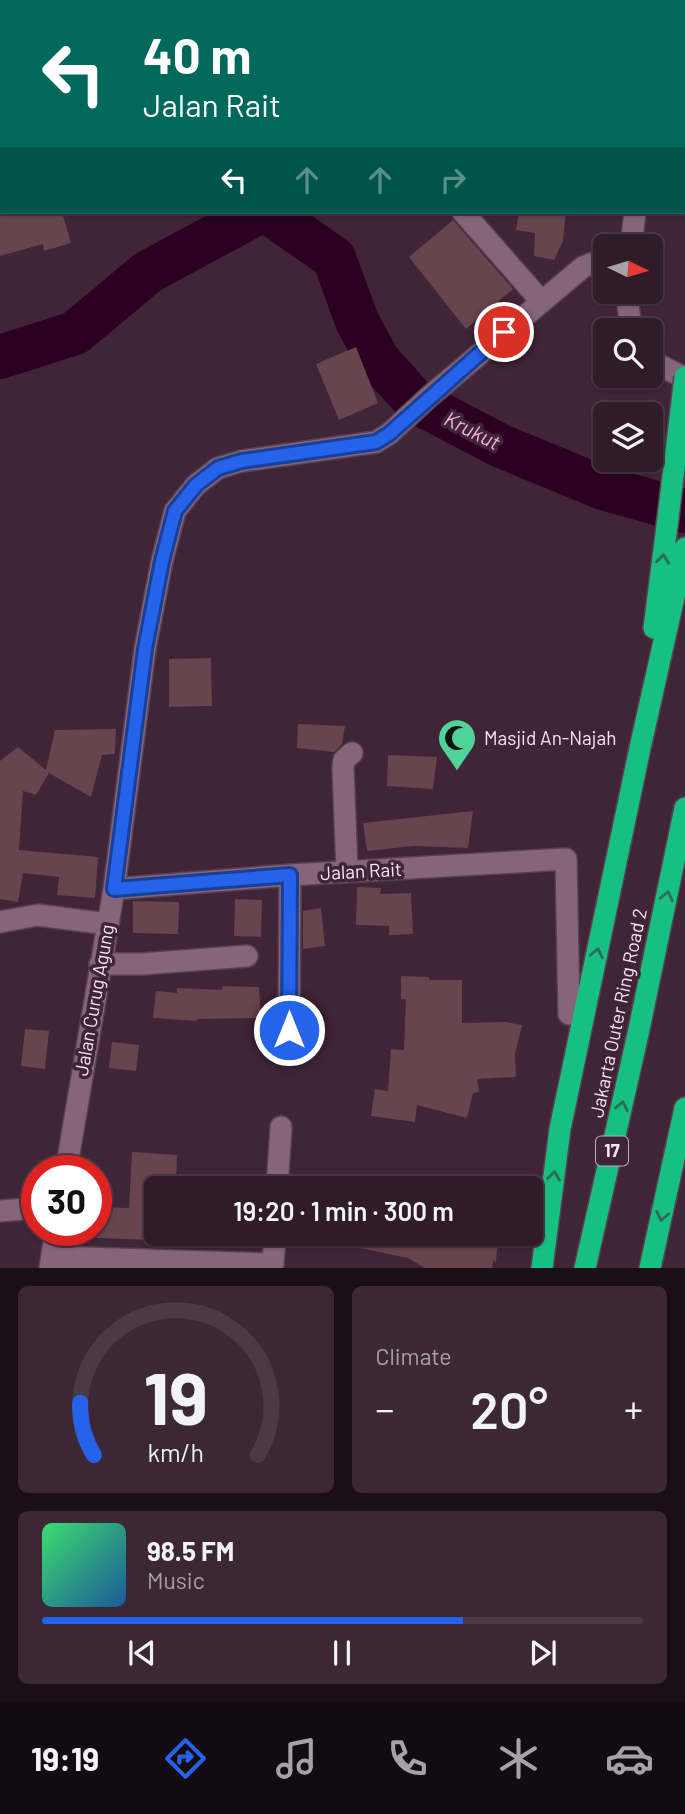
<!DOCTYPE html>
<meta charset="utf-8">
<style>
:root{--surface:#301b29;--page:#3c2835;--text:#f1f3f6;--muted:#a8a1a8;--line:#4b3946;--accent:#2563eb}
body{margin:0;font-family:Barlow,sans-serif;background:var(--page);color:var(--text);height:100vh;display:flex;flex-direction:column;font-size:26px;white-space:nowrap}
*{box-sizing:border-box;margin:0}
p{font-size:23px;color:var(--muted)}
.icon{flex:none;width:38px;height:38px;fill:none;stroke:currentColor;stroke-width:2;stroke-linecap:round;stroke-linejoin:round}
.map{position:relative;height:1268px;overflow:hidden}
.side{display:flex;flex-direction:column;gap:18px;padding:18px;background:#1a0f17;flex:1}
.side>*{flex:none}
.banner{position:absolute;left:0px;top:0px;width:686px;height:214px;box-shadow:0 2px 5px #0004,0 0 0 2px var(--line);background:#00695c;color:#fff;overflow:hidden}
.needle{width:46px;rotate:95deg}
.tools{position:absolute;left:593px;top:234px;display:grid;gap:14px}
.tools a{display:grid;place-items:center;width:70px;height:70px;border-radius:10px;background:var(--surface);box-shadow:0 2px 5px #0004,0 0 0 2px var(--line);font-size:35px}
.speed{position:absolute;left:21px;top:1155px;display:flex;gap:14px;font-size:35px;font-weight:700;text-align:center}
.speed>*{display:grid;place-content:center;width:91px;height:91px;border-radius:50%;background:var(--surface);box-shadow:0 2px 5px #0004,0 0 0 2px var(--line);line-height:1}
.speed .limit{border:10px solid #d22;background:#fff;color:#111}
.pin{position:absolute;display:grid;place-items:center;width:60px;height:60px;color:#fff;margin:-30px;border:4px solid #fff;border-radius:50%;box-shadow:0 2px 7px #0007}
.me{position:absolute;width:77px;margin:-38px;rotate:0deg;stroke-linejoin:round;filter:drop-shadow(0 0 5px #0008)}
.turn{display:flex;align-items:center;gap:24px;height:147px;padding:0 28px;font-size:32px}
.turn .icon{width:91px;height:91px;stroke-width:2.5}
.turn b{display:block;font-size:49px;line-height:60px}
.lanes{display:flex;align-items:center;height:66px;padding:0 28px;background:#0003;justify-content:center;gap:35px;direction:ltr}
.lanes .off{opacity:.35}
.big{font-size:52px;font-weight:600;line-height:1.1}
.side .widget{flex:1;display:flex;flex-direction:column;justify-content:center;gap:10px;min-width:0;padding:0 24px;border-radius:10px;background:var(--page)}
.side .dial{align-items:center;gap:0}
.dial svg{height:182px;overflow:visible;fill:none;stroke:var(--line);stroke-width:7;stroke-linecap:round;text-anchor:middle}
.dial text{fill:var(--text);stroke:none}
.song{display:flex;align-items:center;gap:21px}
.cover{width:84px;height:84px;border-radius:10px;background:linear-gradient(135deg,hsl(140 70% 55%),hsl(210 70% 35%))}
.played{height:7px;border-radius:4px;background:linear-gradient(90deg,var(--accent) 70%,var(--line) 70%)}
.keys{display:flex;justify-content:space-around;direction:ltr}
.heat{display:flex;justify-content:space-between;align-items:center;font-size:38px;direction:ltr}
.side .tiles{flex:1;display:grid;gap:18px;grid-template-columns:1fr 1fr}
.widget:last-child{grid-column:span 2}
.trip{position:absolute;left:144px;top:1176px;width:399px;height:70px;border-radius:10px;background:var(--surface);box-shadow:0 2px 5px #0004,0 0 0 2px var(--line);font-weight:600;line-height:70px;text-align:center}
.dock{display:flex;height:112px;justify-content:space-around;align-items:center;background:#130b10;color:var(--muted)}
.dock .icon{width:49px;height:49px}
.dock .on{color:var(--accent)}
.dock b{font-size:32px;color:var(--text)}
.map>svg:first-child{display:block}
</style>
<div class="map">
<svg width="685" height="1268" viewBox="0 0 685 1268">
<rect width="100%" height="100%" fill="#402437"/>
<g fill="none" stroke-linecap="round" stroke-linejoin="round">
<path stroke="#2b0020" stroke-width="44" d="M 268,212 L 334,258 L 357,321 L 378,360 L 415,401 L 501,446 L 603,488 L 685,511
M 0,357 L 75,333 L 148,272 L 259,212"/>
</g>
<path fill="#68444e" d="M 0,212 L 62,212 L 71,243 L 44,251 L 43,244 L 0,256 Z
M 519,212 L 566,212 L 563,241 L 554,260 L 534,256 L 535,233 L 516,230 Z
M 453,220 L 513,289 L 466,329 L 409,257 Z
M 356,347 L 378,403 L 339,420 L 316,364 Z
M 211,658 L 212,706 L 169,707 L 169,659 Z
M 298,724 L 345,726 L 342,744 L 334,752 L 297,748 Z
M 116,729 L 115,754 L 102,755 L 91,797 L 49,773 L 36,795 L 23,791 L 19,850 L 98,857 L 95,898 L 57,895 L 59,877 L 23,873 L 18,902 L 0,899 L 0,761 L 18,747 L 46,770 L 55,730 Z
M 388,755 L 437,757 L 433,789 L 387,786 Z
M 473,811 L 468,848 L 414,846 L 367,851 L 363,823 Z
M 357,887 L 381,888 L 380,894 L 411,893 L 413,934 L 389,935 L 389,926 L 356,925 Z
M 235,899 L 262,900 L 261,937 L 234,936 Z
M 133,901 L 179,902 L 178,934 L 133,933 Z
M 321,908 L 325,946 L 303,949 L 303,911 Z
M 401,976 L 429,977 L 429,980 L 462,980 L 462,1023 L 506,1022 L 522,1025 L 515,1054 L 516,1077 L 477,1079 L 479,1092 L 473,1093 L 467,1118 L 417,1105 L 415,1122 L 371,1116 L 375,1089 L 388,1091 L 391,1049 L 404,1050 L 406,999 L 401,999 Z
M 223,986 L 259,987 L 261,1018 L 197,1019 L 197,1021 L 153,1018 L 156,991 L 177,993 L 177,988 L 222,990 Z
M 25,1029 L 49,1031 L 45,1069 L 21,1066 Z
M 112,1042 L 139,1045 L 136,1071 L 109,1068 Z
M 132,1152 L 177,1155 L 176,1185 L 156,1184 L 156,1240 L 96,1238 L 96,1207 L 129,1208 Z
M 337,1234 L 498,1235 L 496,1262 L 493,1261 L 492,1268 L 425,1268 L 408,1258 L 336,1243 Z"/>
<g fill="none" stroke-linecap="round" stroke-linejoin="round">
<defs>
<path id="minor" d="M 470,2 L 471,0
M 558,2 L 559,0
M 659,2 L 660,0
M 0,122 L 2,122
M 463,212 L 541,301
M 631,247 L 635,212
M 626,292 L 631,326 L 634,331
M 651,361 L 685,378
M 347,871 L 343,768 L 344,760 L 352,753
M 114,889 L 290,875 L 566,859 L 569,1014
M 0,922 L 38,915 L 107,924
M 100,964 L 142,964 L 247,956
M 289,1030 L 290,875
M 66,1171 L 114,889 L 145,649 L 162,561 L 175,511 L 196,485 L 218,468 L 242,461 L 376,442 L 389,434 L 430,396 L 583,267 L 606,258
M 277,1188 L 281,1127
M 0,1211 L 37,1208
M 53,1257 L 273,1264 L 275,1234
M 50,1268 L 56,1230"/>
<path id="highway" d="M 654,628 L 667,526
M 542,1268 L 560,1129 L 640,748 L 685,548
M 585,1268 L 638,1034 L 685,808
M 650,1268 L 685,1108"/>
</defs>
<use href="#minor" stroke="#594051" stroke-width="24"/>
<use href="#highway" stroke="#594051" stroke-width="24"/>
<use href="#minor" stroke="#86657a" stroke-width="21"/>
<use href="#highway" stroke="#15c082" stroke-width="21"/>
<defs>
<path id="highway-bridge" d="M 667,526 L 685,377"/>
</defs>
<use href="#highway-bridge" stroke="#594051" stroke-width="24" stroke-linecap="butt"/>
<use href="#highway-bridge" stroke="#15c082" stroke-width="21"/>
</g>
<defs><path id="oneway-chevron" d="M-2-3.5L2.5 0L-2 3.5" fill="none" stroke-width="1.6" stroke-linecap="round" stroke-linejoin="round" transform="scale(1.75)"/></defs>
<g stroke="#2d6a59">
<use href="#oneway-chevron" transform="translate(663 559) rotate(-83)"/>
<use href="#oneway-chevron" transform="translate(667 896) rotate(-78)"/>
<use href="#oneway-chevron" transform="translate(597 953) rotate(-78)"/>
<use href="#oneway-chevron" transform="translate(622 1106) rotate(-77)"/>
<use href="#oneway-chevron" transform="translate(554 1176) rotate(-82)"/>
<use href="#oneway-chevron" transform="translate(662 1216) rotate(102)"/>
</g>
<g fill="none" stroke-linecap="round" stroke-linejoin="round">
<defs>
<path id="route" d="M 289,1030 L 290,875 L 114,889 L 145,649 L 162,561 L 175,511 L 196,485 L 218,468 L 242,461 L 376,442 L 389,434 L 504,332"/>
</defs>
<use href="#route" stroke="#184099" stroke-width="18"/>
<use href="#route" stroke="#2563eb" stroke-width="12"/>
</g>
<defs>
<symbol id="mosque-pin" viewBox="-11 -11 22 30"><path d="M0 17L-7.5 6A9.5 9.5 0 1 1 7.5 6Z" fill="#4fd399" stroke="#402437"/><path d="M3.5-4.9A6 6 0 1 0 3.5 4.9A5 5 0 1 1 3.5-4.9Z" fill="#111"/></symbol>
</defs>
<g fill-rule="evenodd">
<use href="#mosque-pin" x="435" y="716" width="44" height="60"/>
</g>
<g text-anchor="middle" stroke-width="7" stroke-linejoin="round" paint-order="stroke">
<rect fill="#402437" stroke="#c2acba" stroke-width="2" x="596" y="1136.5" width="32" height="29" rx="5"/>
<g font-size="18" font-weight="bold" fill="#fae6f2">
<text x="612" y="1157">17</text>
</g>
<g font-size="19" fill="#fae6f2" stroke="#402437" text-anchor="start">
<text x="484" y="745">Masjid An-Najah</text>
</g>
<g font-size="19" fill="#fae6f2" stroke="#402437">
<text transform="translate(361 871) rotate(-3)" y="7">Jalan Rait</text>
<text transform="translate(94 1000) rotate(-80)" y="7">Jalan Curug Agung</text>
<text transform="translate(618 1013) rotate(-78)" y="7">Jakarta Outer Ring Road 2</text>
</g>
<g font-size="21" font-style="italic" fill="#f9b0de" stroke="#402437">
<text transform="translate(472 431) rotate(27)" y="7">Krukut</text>
</g>
</g>
</svg>
<div class="tools">
<a><svg class="needle" viewBox="-14 -14 28 28"><path d="M0-13l5 13h-10z" fill="#e53935"/><path d="M0 13l5-13h-10z" fill="#a8a1a8"/></svg></a>
<a><svg class="icon" aria-label="search" viewBox="0 0 24 24"><circle cx="10" cy="10" r="6"/><path d="M15 15l6 6"/></svg></a>
<a><svg class="icon" aria-label="layers" viewBox="0 0 24 24"><path d="M12 4l9 5-9 5-9-5zM3 14l9 5 9-5"/></svg></a>
</div>
<div class="speed"><div class="limit">30</div></div>
<div class="pin" style="left:504px;top:332px;background:#d93025"><svg class="icon" aria-label="arrive" viewBox="0 0 24 24"><path d="M6 21V4h12l-3 4 3 4H6"/></svg></div>
<svg class="me" style="left:289px;top:1030px" viewBox="-20 -20 40 40"><circle r="17" fill="#2563eb" stroke="#fff" stroke-width="3"/><path d="M0-11L8 9 0 5-8 9z" fill="#fff"/></svg>
<div class="trip">19:20 · 1 min · 300 m</div>
<div class="banner">
<div class="turn"><svg class="icon" aria-label="left" viewBox="0 0 24 24"><path d="M17 20v-9H6M10 6l-5 5 5 5"/></svg><div><b>40 m</b>Jalan Rait</div></div>
<div class="lanes"><svg class="icon" aria-label="left" viewBox="0 0 24 24"><path d="M17 20v-9H6M10 6l-5 5 5 5"/></svg><svg class="icon off" aria-label="ahead" viewBox="0 0 24 24"><path d="M12 20V5M6 11l6-6 6 6"/></svg><svg class="icon off" aria-label="ahead" viewBox="0 0 24 24"><path d="M12 20V5M6 11l6-6 6 6"/></svg><svg class="icon off" aria-label="right" viewBox="0 0 24 24"><path d="M7 20v-9h11M14 6l5 5-5 5"/></svg></div>
</div>
</div>
<section class="side">
<div class="tiles">
<div class="widget dial"><svg viewBox="0 0 100 80">
<path d="M14 69A42 42 0 1 1 86 69"/>
<path d="M14 69A42 42 0 0 1 8 46" stroke="#2563eb"/>
<text x="50" y="56" font-size="32" font-weight="700">19</text>
<text x="50" y="72" font-size="11">km/h</text>
</svg></div>
<div class="widget"><p>Climate</p>
<div class="heat"><a>−</a><b class="big">20°</b><a>+</a></div>
</div>
<div class="widget">
<div class="song"><i class="cover"></i><div><b>98.5 FM</b><p>Music</p></div></div>
<div class="played"></div>
<div class="keys"><svg class="icon" aria-label="previous" viewBox="0 0 24 24"><path d="M18 5L8 12l10 7zM5 5v14"/></svg><svg class="icon" aria-label="pause" viewBox="0 0 24 24"><path d="M8 5v14M16 5v14"/></svg><svg class="icon" aria-label="next" viewBox="0 0 24 24"><path d="M6 5l10 7-10 7zM19 5v14"/></svg></div>
</div>
</div>
</section>
<nav class="dock">
<b>19:19</b>
<svg class="icon on" aria-label="directions" viewBox="0 0 24 24"><path d="M12 3l9 9-9 9-9-9zM9 14v-3h6M13 9l2 2-2 2"/></svg>
<svg class="icon" aria-label="music" viewBox="0 0 24 24"><path d="M9 18V5l10-2v13"/><circle cx="6" cy="18" r="3"/><circle cx="16" cy="16" r="3"/></svg>
<svg class="icon" aria-label="phone" viewBox="0 0 24 24"><path d="M5 4h4l2 5-3 2q2 4 5 5l2-3 5 2v4C11 20 4 13 5 4z"/></svg>
<svg class="icon" aria-label="climate" viewBox="0 0 24 24"><path d="M12 3v18M4 7l16 10M4 17L20 7"/></svg>
<svg class="icon" aria-label="car" viewBox="0 0 24 24"><path d="M5 17H2v-5l4-1 3-4h7l3 4 3 1v5h-3M9 17h6M6 11h13"/><circle cx="7" cy="17" r="2"/><circle cx="17" cy="17" r="2"/></svg>
</nav>
